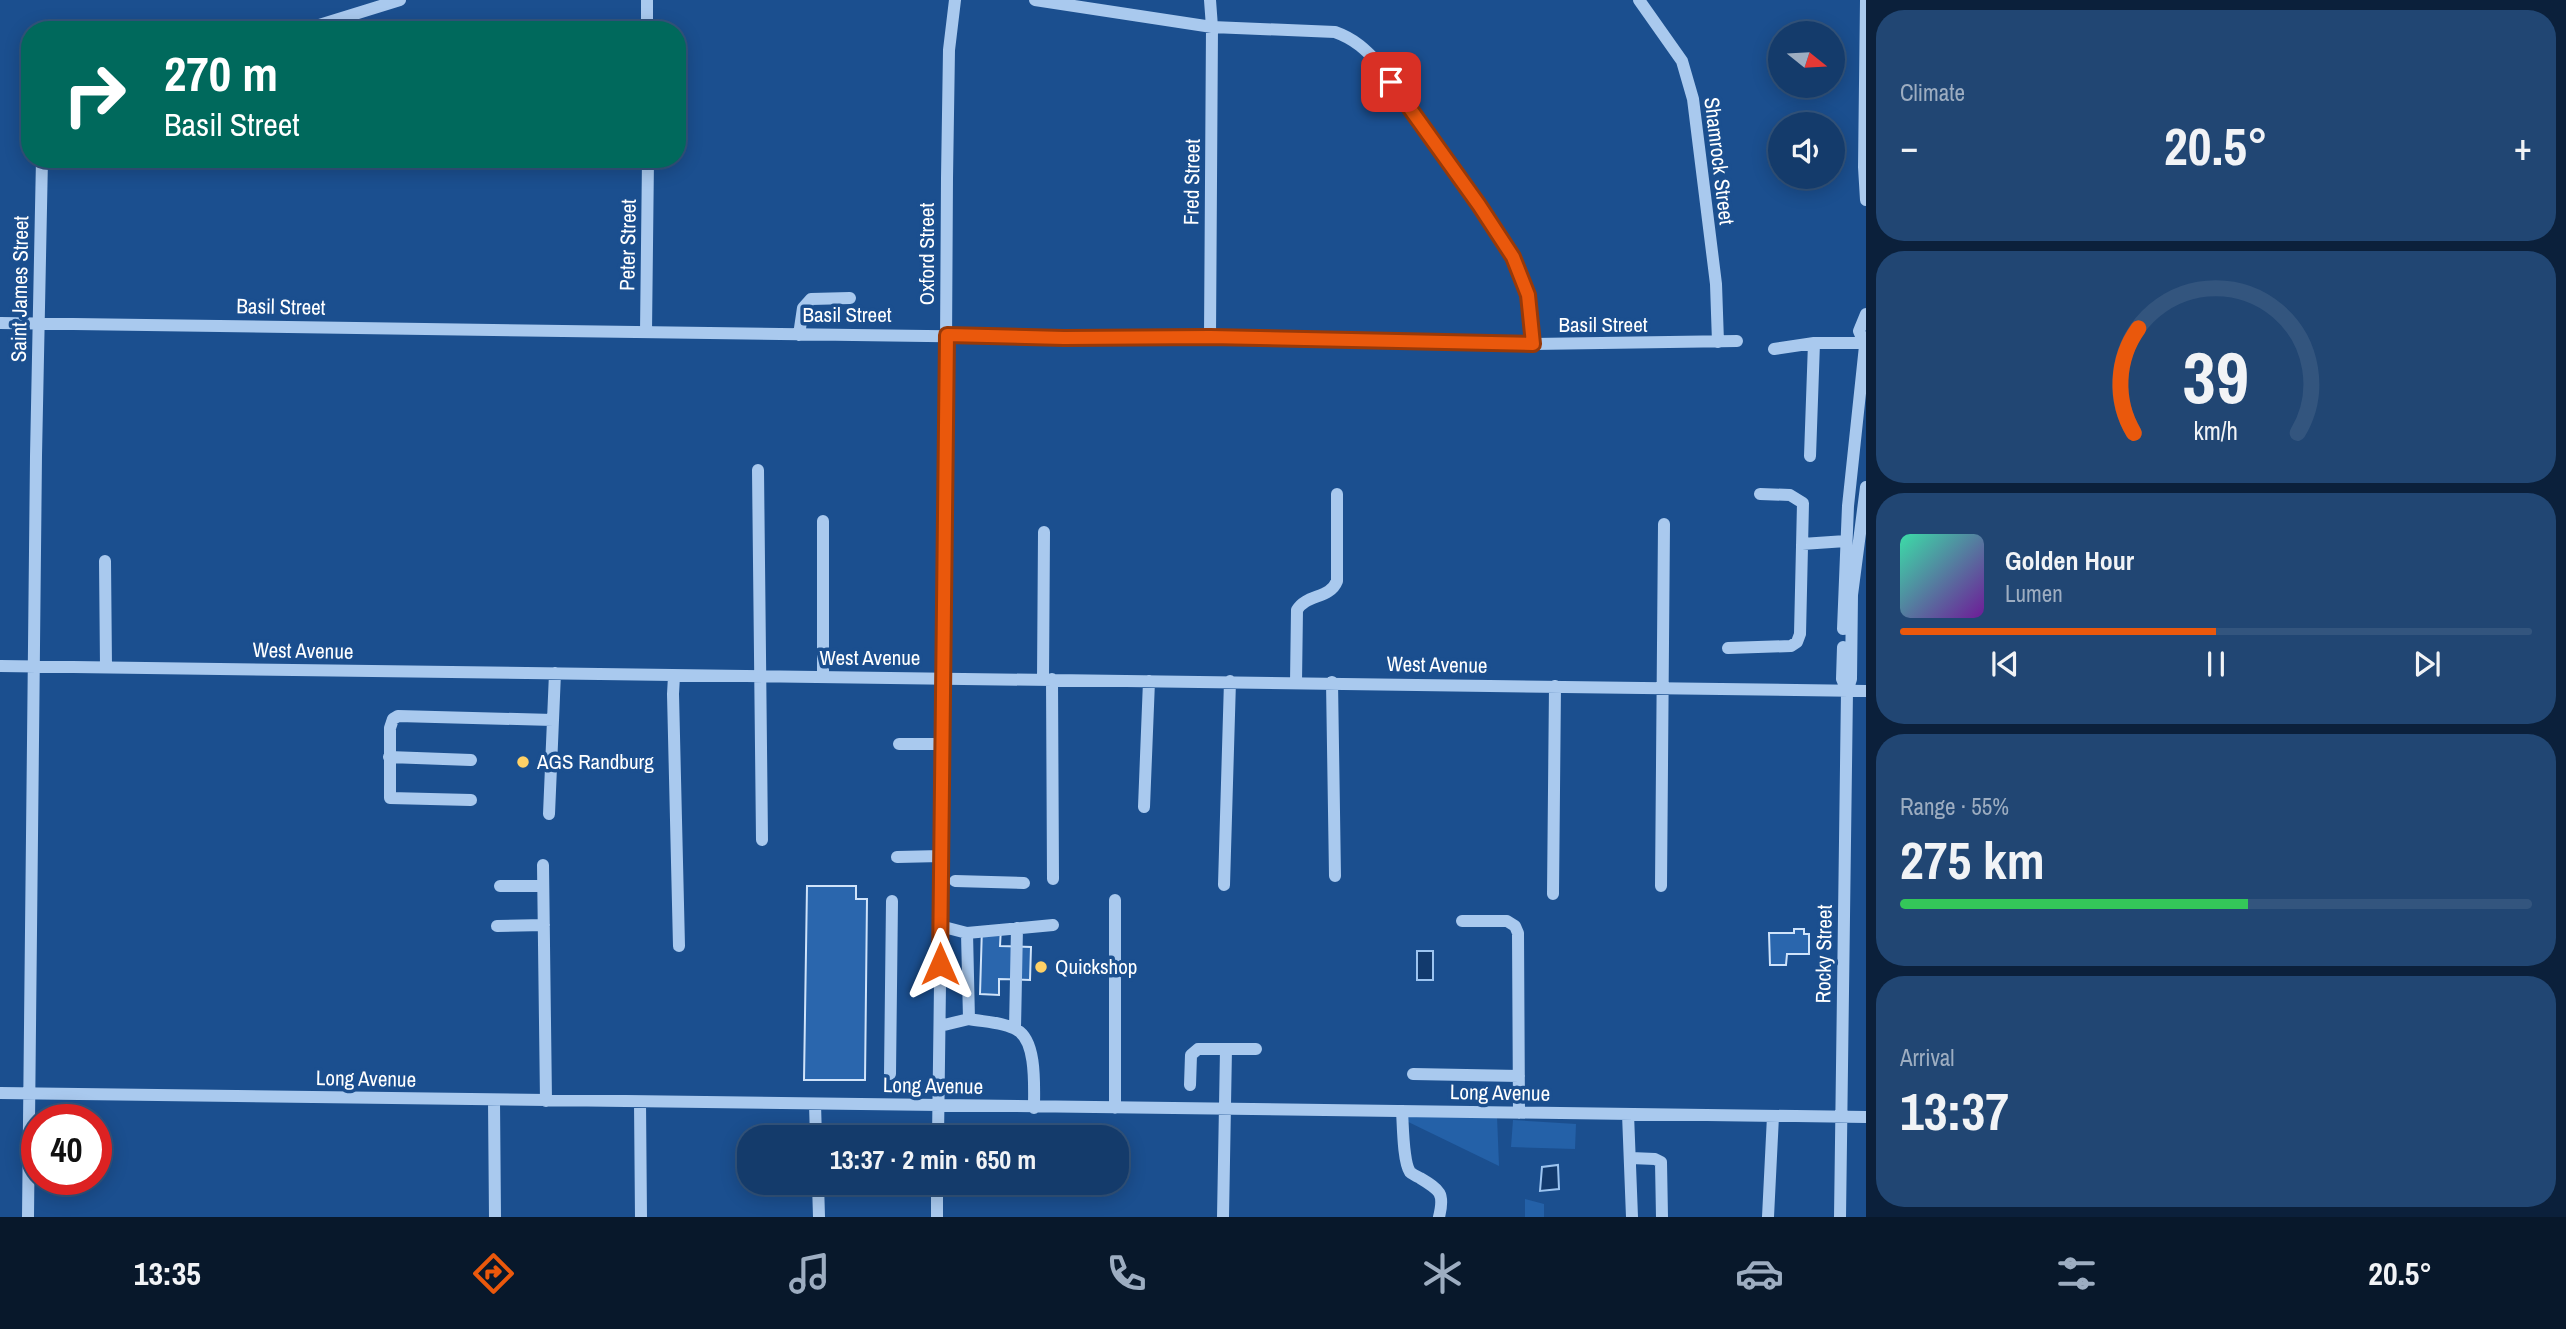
<!DOCTYPE html>
<meta charset="utf-8">
<style>
:root{--surface:#143b6b;--page:#214673;--text:#f1f3f6;--muted:#9dadc1;--line:#33557e;--accent:#ea580c}
body{margin:0;font-family:"Archivo Narrow",sans-serif;background:var(--page);color:var(--text);height:100vh;display:flex;flex-direction:column;font-size:26px;white-space:nowrap}
*{box-sizing:border-box;margin:0}
p{font-size:23px;color:var(--muted)}
.icon{flex:none;width:38px;height:38px;fill:none;stroke:currentColor;stroke-width:2;stroke-linecap:round;stroke-linejoin:round}
.map{position:relative;flex:1;overflow:hidden}
.details{display:flex;flex-direction:column;gap:10px;padding:10px;background:#0b203b;width:700px}
.details>*{flex:none}
.guide{position:absolute;left:21px;top:21px;width:665px;height:147px;border-radius:28px;box-shadow:0 4px 18px #0003,0 0 0 2px var(--line);background:#00695c;color:#fff;overflow:hidden}
.needle{width:46px;rotate:108deg}
.controls{position:absolute;left:1768px;top:21px;display:grid;gap:14px}
.controls a{display:grid;place-items:center;width:77px;height:77px;border-radius:50%;background:var(--surface);box-shadow:0 4px 18px #0003,0 0 0 2px var(--line);font-size:35px}
.speed{position:absolute;left:21px;top:1104px;display:flex;gap:14px;font-size:35px;font-weight:700;text-align:center}
.speed>*{display:grid;place-content:center;width:91px;height:91px;border-radius:50%;background:var(--surface);box-shadow:0 4px 18px #0003,0 0 0 2px var(--line);line-height:1}
.speed .limit{border:10px solid #d22;background:#fff;color:#111}
.pin{position:absolute;display:grid;place-items:center;width:60px;height:60px;color:#fff;margin:-30px;border-radius:14px;box-shadow:0 4px 10px #0006}
.me{position:absolute;width:77px;margin:-38px;rotate:0deg;stroke-linejoin:round;filter:drop-shadow(0 0 5px #0008)}
.turn{display:flex;align-items:center;gap:24px;height:147px;padding:0 28px;font-size:32px}
.turn .icon{width:91px;height:91px;stroke-width:2.5}
.turn b{display:block;font-size:49px;line-height:60px}
.big{font-size:52px;font-weight:700;line-height:1.1}
.details .widget{flex:1;display:flex;flex-direction:column;justify-content:center;gap:10px;min-width:0;padding:0 24px;border-radius:28px;background:var(--page)}
.details .dial{align-items:center;gap:0}
.dial svg{height:182px;overflow:visible;fill:none;stroke:var(--line);stroke-width:7;stroke-linecap:round;text-anchor:middle}
.dial text{fill:var(--text);stroke:none}
.song{display:flex;align-items:center;gap:21px}
.cover{width:84px;height:84px;border-radius:10px;background:linear-gradient(135deg,hsl(160 70% 55%),hsl(280 70% 35%))}
.played{height:7px;border-radius:4px;background:linear-gradient(90deg,var(--accent) 50%,var(--line) 50%)}
.keys{display:flex;justify-content:space-around;direction:ltr}
.heat{display:flex;justify-content:space-between;align-items:center;font-size:38px;direction:ltr}
.charge{height:10px;border-radius:5px;background:linear-gradient(90deg,#34c759 55%,var(--line) 0)}
.trip{position:absolute;left:737px;top:1125px;width:392px;height:70px;border-radius:28px;background:var(--surface);box-shadow:0 4px 18px #0003,0 0 0 2px var(--line);font-weight:700;line-height:70px;text-align:center}
.tabs{display:flex;height:112px;justify-content:space-around;align-items:center;background:#08182b;color:var(--muted)}
.tabs .icon{width:49px;height:49px}
.tabs .current{color:var(--accent)}
.tabs b{font-size:32px;color:var(--text)}
main{display:flex;flex:1;min-height:0}
.map>svg:first-child{display:block}
</style>
<main>
<div class="map">
<svg width="1866" height="1217" viewBox="0 0 1866 1217">
<rect width="100%" height="100%" fill="#1b4f8f"/>
<path fill="#2461a8" d="M 1497,1116 L 1499,1166 L 1398,1117 Z
M 1513,1120 L 1576,1124 L 1575,1149 L 1511,1147 Z
M 1525,1199 L 1544,1204 L 1544,1217 L 1525,1217 Z"/>
<path fill="#123a6d" stroke="#9cc4f0" stroke-width="2" d="M 1417,951 L 1433,951 L 1433,980 L 1417,980 Z
M 1558,1165 L 1559,1189 L 1540,1191 L 1542,1167 Z"/>
<path fill="#2a66ad" stroke="#cfe3fa" stroke-width="2" d="M 807,886 L 856,886 L 856,899 L 867,899 L 865,1080 L 804,1080 Z
M 982,927 L 1001,927 L 1000,946 L 1031,947 L 1030,980 L 999,979 L 999,995 L 980,994 Z
M 1794,929 L 1804,929 L 1804,934 L 1809,934 L 1809,954 L 1787,954 L 1786,965 L 1770,965 L 1769,933 L 1794,933 Z"/>
<g fill="none" stroke-linecap="round" stroke-linejoin="round">
<path stroke="#a9c9ee" stroke-width="12" d="M 647,0 L 647,30
M 1035,0 L 1212,27 L 1335,32 C 1355,39 1366,50 1380,65 L 1487,216 L 1513,257 L 1528,295 L 1533,344
M 1210,0 L 1212,27 L 1210,337
M 1639,0 L 1682,61 L 1693,99 L 1716,284 L 1718,342
M 1866,0 L 1864,167 L 1866,200
M 303,30 L 400,0
M 0,323 L 1064,338 L 1210,337 L 1533,344 L 1737,341
M 646,332 L 648,159
M 799,335 L 803,308 L 811,299 L 850,298
M 1866,347 L 1859,331 L 1866,314
M 1774,349 L 1814,343 L 1863,343
M 1810,456 L 1814,343
M 758,470 L 762,840
M 823,521 L 823,677
M 1802,544 L 1846,541
M 105,561 L 106,667
M 1843,629 L 1848,506 L 1865,346
M 1843,647 L 1842,679 L 1847,691
M 1728,648 L 1791,646 L 1797,642 L 1800,634 L 1803,503 L 1790,495 L 1760,494
M 0,666 L 1866,691
M 674,676 L 673,694 L 679,946
M 1043,679 L 1044,532
M 1052,679 L 1053,879
M 1296,682 L 1297,610 C 1306,594 1330,599 1337,581 L 1337,494
M 1332,682 L 1335,876
M 899,744 L 943,744
M 389,757 L 471,760
M 471,800 L 390,798 L 390,728 L 393,719 L 398,716 L 553,720 L 555,673
M 1144,807 L 1149,681
M 549,814 L 553,720
M 897,857 L 941,856
M 543,865 L 546,1101
M 955,881 L 1024,883
M 1224,885 L 1230,681
M 500,886 L 543,886
M 1661,886 L 1664,524
M 1553,894 L 1555,686
M 1462,921 L 1507,921 L 1515,926 L 1518,933 L 1519,1113
M 497,926 L 544,925
M 940,926 L 967,933 L 969,1019 L 940,1026
M 967,933 L 1053,925
M 969,1019 C 984,1022 1004,1022 1017,1030 C 1037,1041 1034,1087 1034,1108
M 1015,1028 L 1017,928
M 890,1074 L 892,901
M 1413,1074 L 1519,1076
M 1190,1085 L 1191,1055 L 1198,1049 L 1256,1049
M 0,1093 L 1866,1117
M 494,1101 L 495,1217
M 640,1102 L 641,1217
M 815,1104 L 816,1138
M 1115,1108 L 1115,900
M 1402,1111 C 1403,1125 1403,1162 1410,1172 C 1412,1174 1418,1177 1420,1178 C 1440,1190 1445,1193 1439,1217
M 1628,1114 L 1632,1217
M 938,1138 L 944,678 L 947,178 L 949,50 L 955,0
M 1631,1158 L 1655,1159 L 1661,1162 L 1662,1217
M 818,1183 L 819,1217
M 28,1217 L 36,456 L 42,159
M 937,1217 L 937,1183
M 1223,1217 L 1226,1049
M 1768,1217 L 1773,1116
M 1840,1217 L 1847,691 L 1851,679 L 1852,595 L 1866,487"/>
</g>
<g fill="none" stroke-linecap="round" stroke-linejoin="round">
<defs>
<path id="route" d="M 940,964 L 947,335 L 1064,338 L 1210,337 L 1533,344 L 1528,295 L 1513,257 L 1479,205 L 1391,82"/>
</defs>
<use href="#route" stroke="#983908" stroke-width="18"/>
<use href="#route" stroke="#ea580c" stroke-width="12"/>
</g>
<g fill="#ffd166" stroke="#1b4f8f" stroke-width="2.5">
<circle cx="523" cy="762" r="7"/>
<circle cx="1041" cy="967" r="7"/>
</g>
<g text-anchor="middle" stroke-width="7" stroke-linejoin="round" paint-order="stroke">
<g font-size="21" fill="#fff" stroke="#1b4f8f">
<text transform="translate(1719 161) rotate(83)" y="7">Shamrock Street</text>
<text transform="translate(1192 182) rotate(-89)" y="7">Fred Street</text>
<text transform="translate(628 245) rotate(-89)" y="7">Peter Street</text>
<text transform="translate(927 254) rotate(-90)" y="7">Oxford Street</text>
<text transform="translate(20 289) rotate(-89)" y="7">Saint James Street</text>
<text transform="translate(281 307) rotate(1)" y="7">Basil Street</text>
<text x="847" y="322">Basil Street</text>
<text x="1603" y="332">Basil Street</text>
<text transform="translate(303 651) rotate(1)" y="7">West Avenue</text>
<text x="870" y="665">West Avenue</text>
<text transform="translate(1437 665) rotate(1)" y="7">West Avenue</text>
<text transform="translate(1824 954) rotate(-89)" y="7">Rocky Street</text>
<text transform="translate(366 1079) rotate(1)" y="7">Long Avenue</text>
<text transform="translate(933 1086) rotate(1)" y="7">Long Avenue</text>
<text transform="translate(1500 1093) rotate(1)" y="7">Long Avenue</text>
</g>
<g font-size="21" fill="#fff" stroke="#1b4f8f" text-anchor="start">
<text x="537" y="769">AGS Randburg</text>
<text x="1055" y="974">Quickshop</text>
</g>
</g>
</svg>
<div class="controls">
<a><svg class="needle" viewBox="-14 -14 28 28"><path d="M0-13l5 13h-10z" fill="#e53935"/><path d="M0 13l5-13h-10z" fill="#9dadc1"/></svg></a>
<a><svg class="icon" aria-label="sound" viewBox="0 0 24 24"><path d="M4 9h4l5-4v14l-5-4H4zM17 9q2 3 0 6"/></svg></a>
</div>
<div class="speed"><div class="limit">40</div></div>
<div class="pin" style="left:1391px;top:82px;background:#d93025"><svg class="icon" aria-label="arrive" viewBox="0 0 24 24"><path d="M6 21V4h12l-3 4 3 4H6"/></svg></div>
<svg class="me" style="left:940px;top:964px" viewBox="-20 -20 40 40"><path d="M0-17L14 15 0 8-14 15z" fill="#ea580c" stroke="#fff" stroke-width="4"/></svg>
<div class="trip">13:37 · 2 min · 650 m</div>
<div class="guide">
<div class="turn"><svg class="icon" aria-label="right" viewBox="0 0 24 24"><path d="M7 20v-9h11M14 6l5 5-5 5"/></svg><div><b>270 m</b>Basil Street</div></div>
</div>
</div>
<section class="details">
<div class="widget"><p>Climate</p>
<div class="heat"><a>−</a><b class="big">20.5°</b><a>+</a></div>
</div>
<div class="widget dial"><svg viewBox="0 0 100 80">
<path d="M14 69A42 42 0 1 1 86 69"/>
<path d="M14 69A42 42 0 0 1 16 23" stroke="#ea580c"/>
<text x="50" y="56" font-size="32" font-weight="700">39</text>
<text x="50" y="72" font-size="11">km/h</text>
</svg></div>
<div class="widget">
<div class="song"><i class="cover"></i><div><b>Golden Hour</b><p>Lumen</p></div></div>
<div class="played"></div>
<div class="keys"><svg class="icon" aria-label="previous" viewBox="0 0 24 24"><path d="M18 5L8 12l10 7zM5 5v14"/></svg><svg class="icon" aria-label="pause" viewBox="0 0 24 24"><path d="M8 5v14M16 5v14"/></svg><svg class="icon" aria-label="next" viewBox="0 0 24 24"><path d="M6 5l10 7-10 7zM19 5v14"/></svg></div>
</div>
<div class="widget"><p>Range · 55%</p><b class="big">275 km</b><div class="charge"></div></div>
<div class="widget"><p>Arrival</p><b class="big">13:37</b></div>
</section>
</main>
<nav class="tabs">
<b>13:35</b>
<svg class="icon current" aria-label="directions" viewBox="0 0 24 24"><path d="M12 3l9 9-9 9-9-9zM9 14v-3h6M13 9l2 2-2 2"/></svg>
<svg class="icon" aria-label="music" viewBox="0 0 24 24"><path d="M9 18V5l10-2v13"/><circle cx="6" cy="18" r="3"/><circle cx="16" cy="16" r="3"/></svg>
<svg class="icon" aria-label="phone" viewBox="0 0 24 24"><path d="M5 4h4l2 5-3 2q2 4 5 5l2-3 5 2v4C11 20 4 13 5 4z"/></svg>
<svg class="icon" aria-label="climate" viewBox="0 0 24 24"><path d="M12 3v18M4 7l16 10M4 17L20 7"/></svg>
<svg class="icon" aria-label="car" viewBox="0 0 24 24"><path d="M5 17H2v-5l4-1 3-4h7l3 4 3 1v5h-3M9 17h6M6 11h13"/><circle cx="7" cy="17" r="2"/><circle cx="17" cy="17" r="2"/></svg>
<svg class="icon" aria-label="filters" viewBox="0 0 24 24"><path d="M4 7h16M4 17h16"/><circle cx="9" cy="7" r="2"/><circle cx="15" cy="17" r="2"/></svg>
<b>20.5°</b>
</nav>
